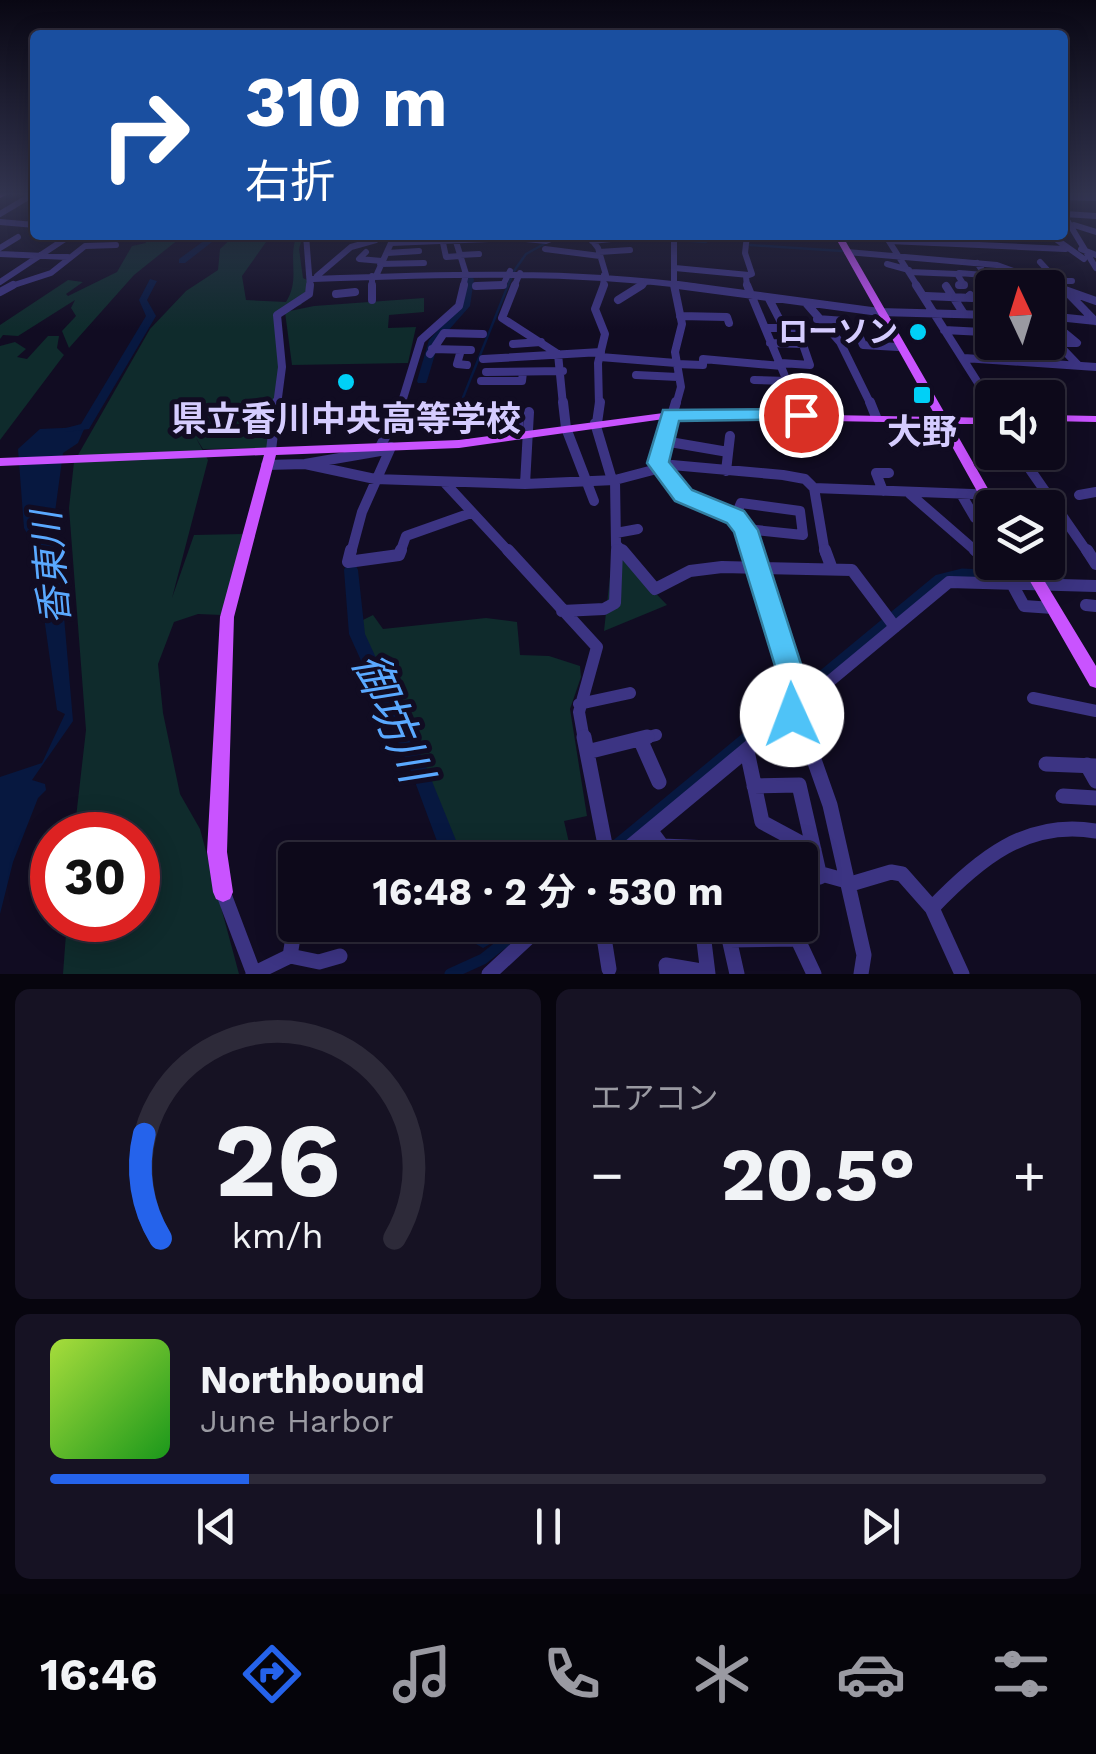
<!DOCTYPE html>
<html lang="ja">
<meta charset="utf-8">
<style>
:root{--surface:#0d091a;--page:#161223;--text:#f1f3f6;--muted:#9a9aa2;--line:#2d2a39;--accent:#2563eb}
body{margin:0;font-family:"Work Sans","Noto Sans JP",sans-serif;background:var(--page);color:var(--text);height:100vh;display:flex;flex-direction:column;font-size:38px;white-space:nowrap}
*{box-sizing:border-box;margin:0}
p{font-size:32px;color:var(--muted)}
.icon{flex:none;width:55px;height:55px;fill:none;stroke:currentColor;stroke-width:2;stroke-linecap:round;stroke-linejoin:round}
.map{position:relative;height:974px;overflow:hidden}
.side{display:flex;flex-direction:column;gap:15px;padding:15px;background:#07050e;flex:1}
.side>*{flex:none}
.guide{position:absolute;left:30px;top:30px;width:1038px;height:210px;border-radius:10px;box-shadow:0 5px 25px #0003,0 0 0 2px var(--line);background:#1a4fa0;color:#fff;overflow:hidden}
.needle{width:65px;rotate:356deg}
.tools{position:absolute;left:975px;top:270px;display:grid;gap:20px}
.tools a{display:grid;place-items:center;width:90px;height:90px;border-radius:10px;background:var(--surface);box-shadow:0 5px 25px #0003,0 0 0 2px var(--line);font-size:50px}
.speed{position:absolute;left:30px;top:812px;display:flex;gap:20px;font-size:50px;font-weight:700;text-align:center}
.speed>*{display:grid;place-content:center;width:130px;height:130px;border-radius:50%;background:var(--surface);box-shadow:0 5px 25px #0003,0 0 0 2px var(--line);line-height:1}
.speed .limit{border:15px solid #d22;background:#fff;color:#111}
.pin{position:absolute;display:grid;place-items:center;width:85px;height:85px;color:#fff;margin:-42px;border:5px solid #fff;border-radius:50%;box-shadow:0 2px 10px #0007}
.me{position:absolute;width:110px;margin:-55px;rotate:358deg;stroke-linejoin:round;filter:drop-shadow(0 0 8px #0008)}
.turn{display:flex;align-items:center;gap:35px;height:210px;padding:0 50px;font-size:45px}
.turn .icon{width:130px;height:130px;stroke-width:2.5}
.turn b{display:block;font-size:70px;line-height:85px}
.big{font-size:75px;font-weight:700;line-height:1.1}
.side .widget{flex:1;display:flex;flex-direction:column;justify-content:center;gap:15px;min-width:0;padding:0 35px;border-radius:15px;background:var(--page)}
.side .dial{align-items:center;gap:0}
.dial svg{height:260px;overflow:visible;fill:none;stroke:var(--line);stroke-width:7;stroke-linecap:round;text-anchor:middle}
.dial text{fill:var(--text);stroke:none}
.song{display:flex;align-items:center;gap:30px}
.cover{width:120px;height:120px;border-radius:15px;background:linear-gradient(135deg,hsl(80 70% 55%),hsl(120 70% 35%))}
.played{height:10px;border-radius:5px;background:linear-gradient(90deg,var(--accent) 20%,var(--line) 20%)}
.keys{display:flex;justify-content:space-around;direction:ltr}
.heat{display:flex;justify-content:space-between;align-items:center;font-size:55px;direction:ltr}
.side .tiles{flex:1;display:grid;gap:15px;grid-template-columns:1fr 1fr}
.widget:last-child{grid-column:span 2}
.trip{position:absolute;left:278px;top:842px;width:540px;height:100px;border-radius:10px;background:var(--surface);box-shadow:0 5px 25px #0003,0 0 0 2px var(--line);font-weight:700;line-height:100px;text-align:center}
.tabs{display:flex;height:160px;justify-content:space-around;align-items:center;background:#05040a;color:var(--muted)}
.tabs .icon{width:70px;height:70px}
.tabs .active{color:var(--accent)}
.tabs b{font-size:45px;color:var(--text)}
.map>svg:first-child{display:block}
</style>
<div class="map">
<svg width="1096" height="974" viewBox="0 0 1096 974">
<rect width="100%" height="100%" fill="#110c22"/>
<path fill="#0f2b2c" d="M 143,235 L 184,235 L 134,275 L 69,348 L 62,331 L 76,316 L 71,308 L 75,300 L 18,336 L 3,335 L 0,339 L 0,325 L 68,280 L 83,282 L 66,294 L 68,296 L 117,272 L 132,246 L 146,243 Z
M 235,235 L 271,235 L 242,276 L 246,300 L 286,302 C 301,278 287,259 297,235 L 303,235 L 299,249 L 303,278 L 309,281 L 301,305 L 281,310 L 280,367 L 267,448 L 203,449 L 196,438 L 208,460 L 172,598 L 194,535 L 243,534 L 222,615 L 198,614 L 174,622 L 158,664 L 163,713 L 180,794 L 200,829 L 239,974 L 63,974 L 67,920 L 138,920 L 138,835 L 74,835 L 86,730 L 69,508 L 74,462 L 150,329 L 186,291 L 218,270 L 220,249 Z
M 424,298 L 424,312 L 389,315 L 388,328 L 416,327 L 408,363 L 292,365 L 285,312 L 314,306 Z
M 48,336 L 59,336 L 57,348 L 64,355 L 0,440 L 0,346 L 15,342 L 26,349 L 17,357 L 27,359 Z
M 613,549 L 667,605 L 604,631 Z
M 373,615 L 383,629 L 486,618 L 517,622 L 520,655 L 549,656 L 580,666 L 581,677 L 570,709 L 587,816 L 564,821 L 573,860 L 457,860 C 445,828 433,796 420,765 C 405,730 355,655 363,620 Z"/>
<path fill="#071840" d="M 85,427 L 78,443 L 63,453 L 55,512 L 73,721 L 32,780 L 45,784 L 46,790 L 38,798 L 13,862 L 0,914 L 0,777 L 42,763 L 65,714 L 57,710 L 34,545 L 24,528 L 18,449 L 40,429 Z"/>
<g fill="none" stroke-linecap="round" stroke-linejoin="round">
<path stroke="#071840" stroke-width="2.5" d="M 643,235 L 670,240
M 678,240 L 706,242
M 750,245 L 842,251
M 514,271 L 526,254 L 544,244
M 454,420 L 511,278"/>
<path stroke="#071840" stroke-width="9" d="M 743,740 L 938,579 L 962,573 L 1060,578"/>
<path stroke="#071840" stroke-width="11" d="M 598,860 L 747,737
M 450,974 L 483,959 L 526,925"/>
<path fill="#071840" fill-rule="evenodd" d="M 212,235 L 221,235 L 185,263 L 179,263 L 179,259 Z
M 470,276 L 474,279 L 470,306 L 439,341 L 427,381 L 426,383 L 418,383 L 417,381 L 429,340 L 461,305 L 466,279 Z
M 150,279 L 157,281 L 147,300 L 156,316 L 89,429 L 66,432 L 64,430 L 66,428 L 81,424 L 146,316 L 139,300 Z
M 351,565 L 356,566 L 358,570 L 365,634 L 425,764 L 464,860 L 444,860 L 411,771 L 349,634 L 344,570 L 346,566 Z
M 468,925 L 489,925 L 494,937 L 490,944 L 483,948 L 476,944 Z"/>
<path stroke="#3c3483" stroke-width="6" d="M 1062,197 L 1096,198
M 1062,212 L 1096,268
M 0,214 L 35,193
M 1065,214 L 1096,216
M 0,222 L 35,225
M 1074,225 L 1096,232
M 306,235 L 310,287
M 454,235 L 466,274 L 463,287
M 486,235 L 546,241 L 561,235
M 588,235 L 598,248 L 606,275
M 674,235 L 674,287
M 885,235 L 918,287
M 1050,235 L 1084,259
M 442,238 L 446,257 L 460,256
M 592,241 L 611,239 L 607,235
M 889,241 L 1065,249
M 0,248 L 18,237
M 545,249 L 600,256
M 1081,249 L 1096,255
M 366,252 L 359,259 L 382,261
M 599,252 L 630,250
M 847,252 L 997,265 L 1058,287
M 387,253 L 419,251
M 0,254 L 68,257
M 460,255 L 479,254
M 977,263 L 994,287
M 380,264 L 424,263
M 887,264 L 909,270
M 675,268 L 749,275
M 910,272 L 957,274 L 964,285 L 959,285
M 959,273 L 984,275
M 1033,275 L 1051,274 L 1040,262
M 317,276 L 351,247 L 376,240 L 376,235
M 372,276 L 372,287
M 376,276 L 391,243 L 489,239
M 313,279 C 443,274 568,270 697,287
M 1048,281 L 1072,281
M 0,282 L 71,235
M 476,286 L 503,285 L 510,271
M 8,287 L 51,273 L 85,246 L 116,245
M 514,287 L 520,273
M 603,287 L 604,275
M 638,287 L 645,283
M 747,287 L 746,276 L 752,274 L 745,253 L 747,235"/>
<path stroke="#3c3483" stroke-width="8" d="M 372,285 L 372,300
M 515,285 L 502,318 L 558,354 L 563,405
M 674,285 L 682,324 L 675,352 L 681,387 L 676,405
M 678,285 L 879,312 L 992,315
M 747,285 L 797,405
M 916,285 L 992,405
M 959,285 L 964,285
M 992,285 L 994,288
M 1051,285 L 1096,301
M 476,286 L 503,285
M 946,286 L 964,314
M 1064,289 L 1095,321
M 977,291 L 992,292
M 0,292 L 13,285
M 336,294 L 355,292
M 926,296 L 972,298 L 970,295
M 769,299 L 784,328
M 618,300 L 642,285
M 987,302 L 992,302
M 806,303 L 840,342 L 871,405
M 680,316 L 727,317 L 729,323
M 1048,316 L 1096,321
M 817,319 L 845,321
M 1048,319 L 1077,343 L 1057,343 L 1078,365
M 766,328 L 806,328
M 856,328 L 863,345 L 898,347
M 944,330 L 983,332
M 770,343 L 802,344
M 513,344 L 541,342
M 432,349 L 471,350
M 461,350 L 457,364 L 467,365
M 430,354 L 444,333 L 483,334
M 600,357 L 676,363
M 964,358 L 1096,367
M 483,359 L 601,352
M 781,363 L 810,365 L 801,339
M 676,364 L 703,365 L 703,359 L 782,366
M 486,372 L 563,371
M 636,375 L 678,377
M 754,380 L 787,381
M 481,381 L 522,381 L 523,372
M 277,405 L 282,367 L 277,315 L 309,294 L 310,285
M 401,405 L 421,340 L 459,306 L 464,285
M 599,405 L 598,363 L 605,334 L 595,309 L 604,285"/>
<path stroke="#3c3483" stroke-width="10" d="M 563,402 L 566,428 L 594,501
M 676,402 L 658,463 L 683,495 L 741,522 L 754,553
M 796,402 L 801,415
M 870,402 L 876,417
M 510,415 L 518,415 L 518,435
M 595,423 L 612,480
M 597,423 L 600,402
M 664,441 L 728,452
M 380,447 L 403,402
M 271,450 L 277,402
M 1018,452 L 1088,553
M 305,464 L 375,479 L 525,484 L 615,480 L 672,465 L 783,475 L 805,479 L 814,488 L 1052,497
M 266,465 L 305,464 L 386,450
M 726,471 L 730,436
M 615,480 L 616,544 L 624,553
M 445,483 L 510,553
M 525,484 L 529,412
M 814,488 L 825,553
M 883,491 L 876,473 L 889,473
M 910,494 L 978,553
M 961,494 L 975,518
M 1079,495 L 1096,492
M 735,517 L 741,503 L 800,511 L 803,535 L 746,529
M 616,533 L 638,529
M 616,545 L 617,553
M 351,553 L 362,512 L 391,447
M 400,553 L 406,536 L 471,513"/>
<path stroke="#3c3483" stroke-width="12" d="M 351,550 L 348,562 L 399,555 L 401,550
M 508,550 L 597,647 L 579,712 L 584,740
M 622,550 L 655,589 L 690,571 L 722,567 L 852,570 L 895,627
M 753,550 L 794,690 L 806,704
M 825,550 L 832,569
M 975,550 L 998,570 L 1003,581
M 1087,550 L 1096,564
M 1011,582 L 1024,606 L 1053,608
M 1086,605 L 1096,606
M 562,611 L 604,609 L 615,603 L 617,550
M 1033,698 L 1096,711
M 579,704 L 630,693
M 791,715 L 807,740
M 637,740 L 656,735
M 759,740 L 949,582 L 1096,586"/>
<path stroke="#3c3483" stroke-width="15" d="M 584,737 L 608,860
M 806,737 L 830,805 L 864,955 L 861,974
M 640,739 L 659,782
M 747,751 L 762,822 L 814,850
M 587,752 L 647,737
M 1046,764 L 1096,766
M 1087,765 L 1096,781
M 754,786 L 799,785 L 820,877
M 1063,796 L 1096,798
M 650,830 L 662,846 L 759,850 L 784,860
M 632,846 L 650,846 L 650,860
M 614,860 L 762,737
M 800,868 L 854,883 L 891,872 L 902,874 L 932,908 L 962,974
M 223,892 L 254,974
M 932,908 C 978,860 1026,819 1096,831
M 602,925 L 609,969
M 702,925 L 708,974
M 726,925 L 737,974
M 791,925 L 814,974
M 729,940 L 798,939
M 290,956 L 319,962 L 340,956
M 253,974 L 290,956 L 295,925
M 489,974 L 542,925
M 667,974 L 666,965 L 707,972"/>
<path fill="#c953ff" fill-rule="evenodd" d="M 0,193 L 9,193 L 0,198 Z
M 834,235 L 842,235 L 947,417 L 992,418 L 992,424 L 951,424 L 999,508 L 992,508 L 992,512 L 988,511 L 939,423 L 671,418 L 459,448 L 276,455 L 234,617 L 227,852 L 233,892 L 230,899 L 223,902 L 216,899 L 213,892 L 207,852 L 220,617 L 264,455 L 0,466 L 0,458 L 459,440 L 671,412 L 936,417 Z
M 1048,415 L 1096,416 L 1096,422 L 1048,421 Z
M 1019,562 L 1033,562 L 1096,666 L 1096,688 L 1090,686 Z"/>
</g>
<linearGradient id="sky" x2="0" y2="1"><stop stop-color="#090713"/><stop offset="0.59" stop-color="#32344f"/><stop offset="1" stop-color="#32344f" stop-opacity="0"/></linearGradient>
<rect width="1096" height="329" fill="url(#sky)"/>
<path fill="#4fc3f7" stroke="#337fa1" stroke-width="2.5" d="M 801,409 L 811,415 L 808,419 L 679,421 L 669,462 L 692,490 L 744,511 L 758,530 L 807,683 L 821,704 L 817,713 L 792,729 L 781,725 L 776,715 L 786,702 L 734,532 L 727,523 L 675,501 L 647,463 L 663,410 Z"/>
<g fill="#00d0f7" stroke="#110c22" stroke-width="4">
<circle cx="918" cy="332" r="10"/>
<circle cx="346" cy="382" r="10"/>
<rect x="912" y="385" width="20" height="20" rx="5"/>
</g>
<g text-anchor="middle" stroke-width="10" stroke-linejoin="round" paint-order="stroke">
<g font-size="30" font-weight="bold" fill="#d5ccff" stroke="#110c22" text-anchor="end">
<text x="898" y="342">ローソン</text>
</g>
<g font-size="35" font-weight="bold" fill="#d5ccff" stroke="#110c22">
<text x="346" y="431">県立香川中央高等学校</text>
<text x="922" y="444">大野</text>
</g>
<g font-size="38" font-style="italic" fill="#5aa9ff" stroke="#110c22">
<text transform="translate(51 568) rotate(-95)" y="13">香東川</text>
</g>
<g font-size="45" font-style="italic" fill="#5aa9ff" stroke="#110c22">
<text transform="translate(393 717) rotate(67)" y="16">御坊川</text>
</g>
</g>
</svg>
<div class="tools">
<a><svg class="needle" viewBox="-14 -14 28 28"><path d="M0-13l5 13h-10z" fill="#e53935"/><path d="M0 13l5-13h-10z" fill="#9a9aa2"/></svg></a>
<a><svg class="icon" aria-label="sound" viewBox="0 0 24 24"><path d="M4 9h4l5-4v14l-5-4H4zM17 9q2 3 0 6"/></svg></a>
<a><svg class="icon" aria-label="layers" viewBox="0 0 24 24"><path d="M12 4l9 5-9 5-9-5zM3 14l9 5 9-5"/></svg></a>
</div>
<div class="speed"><div class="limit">30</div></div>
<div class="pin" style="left:801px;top:415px;background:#d93025"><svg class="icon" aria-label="arrive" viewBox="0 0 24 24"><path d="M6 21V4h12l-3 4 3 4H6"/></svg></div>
<svg class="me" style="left:792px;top:715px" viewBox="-20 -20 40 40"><circle r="19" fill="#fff"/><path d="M0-13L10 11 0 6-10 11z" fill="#4fc3f7"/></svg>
<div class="trip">16:48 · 2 分 · 530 m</div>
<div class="guide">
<div class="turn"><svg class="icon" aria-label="right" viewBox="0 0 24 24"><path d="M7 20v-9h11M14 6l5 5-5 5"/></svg><div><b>310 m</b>右折</div></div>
</div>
</div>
<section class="side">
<div class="tiles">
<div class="widget dial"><svg viewBox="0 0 100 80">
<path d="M14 69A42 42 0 1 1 86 69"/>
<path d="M14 69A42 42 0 0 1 9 37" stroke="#2563eb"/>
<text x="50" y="56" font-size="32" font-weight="700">26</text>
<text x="50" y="72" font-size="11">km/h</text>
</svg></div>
<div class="widget"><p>エアコン</p>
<div class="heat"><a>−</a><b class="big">20.5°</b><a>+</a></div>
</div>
<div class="widget">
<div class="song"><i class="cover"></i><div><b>Northbound</b><p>June Harbor</p></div></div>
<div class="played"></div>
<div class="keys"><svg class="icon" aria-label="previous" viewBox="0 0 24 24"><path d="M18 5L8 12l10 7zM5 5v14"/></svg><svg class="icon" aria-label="pause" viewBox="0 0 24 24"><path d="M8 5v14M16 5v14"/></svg><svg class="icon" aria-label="next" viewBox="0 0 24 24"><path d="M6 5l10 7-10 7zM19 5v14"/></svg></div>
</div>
</div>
</section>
<nav class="tabs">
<b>16:46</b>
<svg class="icon active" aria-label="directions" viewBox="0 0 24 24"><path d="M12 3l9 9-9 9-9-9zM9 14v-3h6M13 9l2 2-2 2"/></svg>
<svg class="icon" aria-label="music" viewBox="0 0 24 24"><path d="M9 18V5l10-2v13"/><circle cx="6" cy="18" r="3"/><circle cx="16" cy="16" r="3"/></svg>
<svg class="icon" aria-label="phone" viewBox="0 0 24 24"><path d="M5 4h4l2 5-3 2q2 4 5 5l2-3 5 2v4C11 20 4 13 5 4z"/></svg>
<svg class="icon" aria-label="climate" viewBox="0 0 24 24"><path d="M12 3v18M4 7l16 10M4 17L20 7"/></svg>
<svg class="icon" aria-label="car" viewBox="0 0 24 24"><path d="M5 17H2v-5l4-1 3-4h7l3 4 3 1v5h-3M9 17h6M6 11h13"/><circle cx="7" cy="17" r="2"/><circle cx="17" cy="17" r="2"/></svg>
<svg class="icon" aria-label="filters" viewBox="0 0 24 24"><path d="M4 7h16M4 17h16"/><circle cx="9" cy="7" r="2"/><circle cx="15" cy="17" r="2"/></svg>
</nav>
